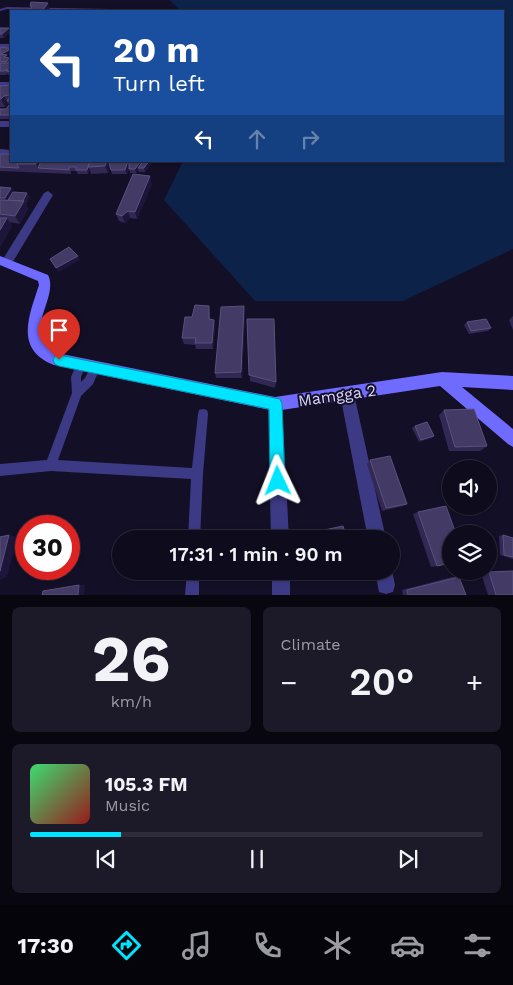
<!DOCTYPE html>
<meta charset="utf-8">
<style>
:root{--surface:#0e0b1c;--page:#1c1929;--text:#f1f3f6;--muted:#9b9ba3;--line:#2e2b3b;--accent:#00e5ff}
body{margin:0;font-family:"Work Sans",sans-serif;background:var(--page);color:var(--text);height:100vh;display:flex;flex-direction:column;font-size:19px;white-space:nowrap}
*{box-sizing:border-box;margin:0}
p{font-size:16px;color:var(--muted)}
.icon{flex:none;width:28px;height:28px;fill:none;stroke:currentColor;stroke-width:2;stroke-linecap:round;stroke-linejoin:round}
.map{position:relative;height:595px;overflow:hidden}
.sheet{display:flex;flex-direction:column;gap:12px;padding:12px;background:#08060f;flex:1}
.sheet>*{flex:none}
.banner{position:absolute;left:10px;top:10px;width:494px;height:152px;border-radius:0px;box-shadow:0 1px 4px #0004,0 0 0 1px var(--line);background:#1a4fa0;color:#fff;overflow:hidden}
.tools{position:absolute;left:442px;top:460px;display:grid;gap:10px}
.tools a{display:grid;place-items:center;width:55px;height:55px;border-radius:50%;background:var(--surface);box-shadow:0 1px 4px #0004,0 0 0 1px var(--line);font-size:25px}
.speed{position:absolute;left:15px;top:515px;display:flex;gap:10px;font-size:25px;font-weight:700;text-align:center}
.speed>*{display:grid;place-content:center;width:65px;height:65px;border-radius:50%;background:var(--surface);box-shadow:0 1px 4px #0004,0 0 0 1px var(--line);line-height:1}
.speed .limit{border:8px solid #d22;background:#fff;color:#111}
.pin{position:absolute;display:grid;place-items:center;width:42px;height:42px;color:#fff;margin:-51px -21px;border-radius:50% 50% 50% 0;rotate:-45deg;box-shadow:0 0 5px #0007}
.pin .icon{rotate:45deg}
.me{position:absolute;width:55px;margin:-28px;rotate:358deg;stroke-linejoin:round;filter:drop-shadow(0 0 4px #0008)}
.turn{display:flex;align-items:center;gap:18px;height:105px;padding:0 20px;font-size:22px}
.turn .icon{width:65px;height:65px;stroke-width:2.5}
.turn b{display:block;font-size:35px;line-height:42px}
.lanes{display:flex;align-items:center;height:48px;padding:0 20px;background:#0003;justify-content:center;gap:25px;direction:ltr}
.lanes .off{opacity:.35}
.big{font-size:38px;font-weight:600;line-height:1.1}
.sheet .widget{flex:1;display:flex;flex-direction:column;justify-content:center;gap:8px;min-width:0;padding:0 18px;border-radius:8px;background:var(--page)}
.sheet .dial{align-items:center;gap:0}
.dial b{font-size:65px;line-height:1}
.song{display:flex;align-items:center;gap:15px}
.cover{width:60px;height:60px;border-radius:8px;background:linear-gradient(135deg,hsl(140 70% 55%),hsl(0 70% 35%))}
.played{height:5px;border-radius:2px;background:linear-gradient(90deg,var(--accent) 20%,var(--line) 20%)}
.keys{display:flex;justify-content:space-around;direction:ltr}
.heat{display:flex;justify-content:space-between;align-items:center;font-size:28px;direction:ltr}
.sheet .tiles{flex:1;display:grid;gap:12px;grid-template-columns:1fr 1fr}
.widget:last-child{grid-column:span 2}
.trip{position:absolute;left:112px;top:530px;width:288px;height:50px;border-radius:25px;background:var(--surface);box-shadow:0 1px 4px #0004,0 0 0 1px var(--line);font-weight:600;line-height:50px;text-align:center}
.menu{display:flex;height:80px;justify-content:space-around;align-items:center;background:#06040b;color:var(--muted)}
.menu .icon{width:35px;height:35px}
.menu .active{color:var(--accent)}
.menu b{font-size:22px;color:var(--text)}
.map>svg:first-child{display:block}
</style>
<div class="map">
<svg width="513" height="595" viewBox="0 0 513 595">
<rect width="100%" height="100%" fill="#130f26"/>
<path fill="#0c2248" d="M 169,0 L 513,0 L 513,249 L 403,301 L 255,301 L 164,200 L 183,161 L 502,161 L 502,11 L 181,11 Z"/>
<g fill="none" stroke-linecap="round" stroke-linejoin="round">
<path fill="#3d3a85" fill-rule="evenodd" d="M 7,7 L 163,10 L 165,11 L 7,9 L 0,11 L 0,9 Z
M 81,360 L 84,361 L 86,364 L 81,377 L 81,382 L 85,378 L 92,365 L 95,364 L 98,365 L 100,368 L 93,384 L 81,396 L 58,460 L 192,468 L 198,414 L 199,410 L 203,409 L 207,410 L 208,414 L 203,474 L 200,539 L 188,539 L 191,479 L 51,471 L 0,476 L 0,464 L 47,460 L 72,393 L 71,377 L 78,361 Z
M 187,571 L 199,571 L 199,595 L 185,595 Z"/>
<path fill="#3d3a85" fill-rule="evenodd" d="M 0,44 L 11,44 L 11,48 L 0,48 Z
M 0,82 L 11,82 L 11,86 L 0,86 Z
M 0,121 L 11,121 L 11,127 L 0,127 Z
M 0,149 L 11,150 L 11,156 L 0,155 Z
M 48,191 L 53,195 L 11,265 L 3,265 L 1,262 L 3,259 L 44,193 Z
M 347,387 L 352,389 L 354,394 L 386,539 L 368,539 L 340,394 L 342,389 Z
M 275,397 L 280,399 L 282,404 L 289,539 L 271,539 L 268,404 L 270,399 Z
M 391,566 L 395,585 L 393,592 L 386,594 L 379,592 L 375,571 L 391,571 Z
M 272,571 L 290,571 L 290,595 L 272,595 Z"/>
<path fill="#6f6bff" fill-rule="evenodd" d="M 0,256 L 48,275 C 60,298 18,336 57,353 L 275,397 L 442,372 L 513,376 L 513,390 L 462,387 L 513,429 L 513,447 L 508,444 L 440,386 L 275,411 L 54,365 C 14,349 29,316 39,285 L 38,281 L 0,265 Z"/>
</g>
<path fill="#312854" d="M 0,28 L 9,28 L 10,32 L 4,38 L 0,38 Z
M 0,48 L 11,49 L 11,54 L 7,56 L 10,61 L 11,60 L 11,75 L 8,75 L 8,74 L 6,75 L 0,75 Z
M 11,85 L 11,119 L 0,119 L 0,109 L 6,109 L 9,105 L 8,103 L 5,107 L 0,107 L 0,86 Z
M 0,154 L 11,161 L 153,161 L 145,172 L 139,172 L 138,170 L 136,173 L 130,173 L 129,168 L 127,174 L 112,174 L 110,167 L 108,173 L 91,174 L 90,170 L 88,174 L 78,174 L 76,171 L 71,171 L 71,174 L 0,171 Z
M 152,184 L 137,219 L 130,218 L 125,223 L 119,221 L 116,214 Z
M 0,187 L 11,188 L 13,192 L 27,193 L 30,197 L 26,204 L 28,209 L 20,224 L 10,222 L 12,226 L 0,247 Z
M 209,306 L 210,320 L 214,320 L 215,327 L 213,349 L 196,349 L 195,345 L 184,344 L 182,338 L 192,317 Z
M 245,313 L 242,378 L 216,378 L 215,373 Z
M 513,316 L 513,330 L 509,320 Z
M 247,319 L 276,382 L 275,388 L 250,381 Z
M 467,322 L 491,328 L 488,331 L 469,334 L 464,325 Z
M 444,410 L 487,446 L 480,451 L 449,451 L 439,415 Z
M 415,426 L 432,438 L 419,442 L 412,428 Z
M 370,460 L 407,504 L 403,506 L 382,511 L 367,464 Z
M 418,512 L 437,566 L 431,567 L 413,514 Z
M 503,535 L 513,538 L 513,559 L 500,555 L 499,536 Z
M 513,571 L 513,595 L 488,595 L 481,573 Z
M 452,577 L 459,577 L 466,595 L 403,595 L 402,590 Z"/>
<path fill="#1d163a" d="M 48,3 L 50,10 L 49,11 L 42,11 Z
M 9,28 L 10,32 L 4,38 L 2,34 Z
M 11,50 L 11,54 L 7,56 L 8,59 L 4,57 L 1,54 Z
M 4,96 L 8,103 L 5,107 L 1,99 Z
M 37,161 L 45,161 L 38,168 L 36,164 Z
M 107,161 L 112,161 L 108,173 L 105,166 Z
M 128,161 L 131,161 L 127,174 L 125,170 Z
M 141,161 L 144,161 L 138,168 L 138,170 L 136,173 L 135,169 Z
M 149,161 L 153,161 L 145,172 L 144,168 Z
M 88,167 L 90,170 L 88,174 L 87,170 Z
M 150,176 L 152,184 L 137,219 L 135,212 Z
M 11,188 L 15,196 L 8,202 L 5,198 Z
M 27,193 L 30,197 L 26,204 L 28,209 L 20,224 L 15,216 Z
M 128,211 L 130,218 L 125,223 L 122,216 Z
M 7,218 L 12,226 L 0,247 L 0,230 Z
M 78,256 L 80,260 L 58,272 L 56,268 Z
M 244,306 L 245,313 L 242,378 L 241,372 Z
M 214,320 L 215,327 L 213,349 L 212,343 Z
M 434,436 L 432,438 L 419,442 L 421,440 Z
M 9,535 L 17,537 L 7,577 L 0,580 L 0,571 Z
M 79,585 L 85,585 L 84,595 L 78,595 Z"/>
<path fill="#433a66" stroke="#5a527e" d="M 31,2 L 48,3 L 42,11 L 29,10 L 32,7 L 30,6 Z
M 0,28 L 9,28 L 2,34 L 0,34 Z
M 3,47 L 11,49 L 1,54 L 7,55 L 4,57 L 9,58 L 6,62 L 0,61 L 0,48 Z
M 11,60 L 11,72 L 6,71 L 8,69 L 4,71 L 0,71 L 0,63 L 8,63 Z
M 11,85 L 11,93 L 9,95 L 4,96 L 1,99 L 0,99 L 0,86 Z
M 11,95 L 11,101 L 7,101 Z
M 9,105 L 11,105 L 11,115 L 0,115 L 0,109 L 6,109 Z
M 0,154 L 11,154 L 11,161 L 19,161 L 17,164 L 19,168 L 0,167 Z
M 19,161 L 37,161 L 36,164 L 17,164 Z
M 41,161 L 90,161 L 87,170 L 76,170 L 76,167 L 69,167 L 69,170 L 38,168 Z
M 90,161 L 107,161 L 105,166 L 88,167 Z
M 110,161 L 128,161 L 125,170 L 111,170 L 109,163 Z
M 129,161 L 141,161 L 135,169 L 129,169 Z
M 143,161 L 149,161 L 144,168 L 138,168 Z
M 133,174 L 150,176 L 135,212 L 128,211 L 122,216 L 116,214 Z
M 0,187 L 11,188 L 5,198 L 0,198 Z
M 13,192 L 27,193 L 23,201 L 8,200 Z
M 0,200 L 24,201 L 15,216 L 0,214 Z
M 0,218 L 7,218 L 0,230 Z
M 69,247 L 78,256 L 56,268 L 50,259 Z
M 195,305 L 209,306 L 209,319 L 214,320 L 212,343 L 195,343 L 196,338 L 182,338 L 185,317 L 192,317 Z
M 244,306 L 241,372 L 215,373 L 221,307 Z
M 247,319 L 274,319 L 276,382 L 249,375 Z
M 486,319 L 491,328 L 471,331 L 467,322 Z
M 474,409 L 487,446 L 455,447 L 444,410 Z
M 427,422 L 434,436 L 421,440 L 415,426 Z
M 390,456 L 407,504 L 386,508 L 370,460 Z
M 446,506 L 456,534 L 451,534 L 451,563 L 437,566 L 418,512 Z
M 343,526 L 347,539 L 292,539 L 292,537 Z
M 9,535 L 0,571 L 0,537 Z
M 503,535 L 513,538 L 513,557 L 504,555 Z
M 299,571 L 325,571 L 300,577 Z
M 513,571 L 513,595 L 496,595 L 489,572 Z
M 459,577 L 466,595 L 408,595 L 407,590 Z
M 79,585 L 78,595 L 42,595 L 43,591 Z"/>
<path fill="#00e5ff" stroke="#0095a6" d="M 59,355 L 280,399 L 282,404 L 285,481 L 283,486 L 278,488 L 272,486 L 270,481 L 269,409 L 59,366 L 55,364 L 53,360 L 55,356 Z"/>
<g text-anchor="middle" stroke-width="4" stroke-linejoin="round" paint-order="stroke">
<g font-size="16" fill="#d9d4ff" stroke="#130f26">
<text transform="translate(337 395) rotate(-8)" y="6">Mamgga 2</text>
</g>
</g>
</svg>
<div class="tools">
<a><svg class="icon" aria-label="sound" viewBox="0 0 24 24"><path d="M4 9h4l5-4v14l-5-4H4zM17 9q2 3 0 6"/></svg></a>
<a><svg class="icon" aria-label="layers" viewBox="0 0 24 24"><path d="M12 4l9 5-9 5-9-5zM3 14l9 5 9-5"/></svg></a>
</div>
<div class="speed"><div class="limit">30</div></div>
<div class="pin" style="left:59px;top:360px;background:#d93025"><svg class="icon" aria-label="arrive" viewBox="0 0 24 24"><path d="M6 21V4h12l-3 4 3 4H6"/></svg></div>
<svg class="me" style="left:278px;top:481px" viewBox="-20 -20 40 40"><path d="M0-17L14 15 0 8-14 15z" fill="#00e5ff" stroke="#fff" stroke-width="4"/></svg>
<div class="trip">17:31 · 1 min · 90 m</div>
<div class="banner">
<div class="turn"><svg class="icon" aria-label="left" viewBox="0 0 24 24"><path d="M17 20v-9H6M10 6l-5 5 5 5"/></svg><div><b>20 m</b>Turn left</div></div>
<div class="lanes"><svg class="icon" aria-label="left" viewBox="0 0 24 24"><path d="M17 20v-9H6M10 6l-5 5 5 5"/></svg><svg class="icon off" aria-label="ahead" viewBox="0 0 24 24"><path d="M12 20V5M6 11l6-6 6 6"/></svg><svg class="icon off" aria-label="right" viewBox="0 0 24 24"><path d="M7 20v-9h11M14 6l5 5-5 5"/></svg></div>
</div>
</div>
<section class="sheet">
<div class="tiles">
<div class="widget dial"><b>26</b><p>km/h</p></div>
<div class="widget"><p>Climate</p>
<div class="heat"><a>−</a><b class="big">20°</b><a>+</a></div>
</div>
<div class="widget">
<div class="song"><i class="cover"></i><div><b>105.3 FM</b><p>Music</p></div></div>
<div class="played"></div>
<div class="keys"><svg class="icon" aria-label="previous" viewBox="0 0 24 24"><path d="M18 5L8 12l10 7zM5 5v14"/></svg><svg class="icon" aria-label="pause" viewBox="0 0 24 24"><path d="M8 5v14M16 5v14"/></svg><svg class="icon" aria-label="next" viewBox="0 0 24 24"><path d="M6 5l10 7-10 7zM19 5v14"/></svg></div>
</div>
</div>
</section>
<nav class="menu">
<b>17:30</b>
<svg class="icon active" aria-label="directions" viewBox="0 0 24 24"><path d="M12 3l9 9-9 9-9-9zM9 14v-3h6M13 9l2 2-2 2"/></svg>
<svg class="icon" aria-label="music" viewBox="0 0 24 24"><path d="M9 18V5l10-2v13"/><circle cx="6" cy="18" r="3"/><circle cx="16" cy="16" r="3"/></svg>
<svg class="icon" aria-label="phone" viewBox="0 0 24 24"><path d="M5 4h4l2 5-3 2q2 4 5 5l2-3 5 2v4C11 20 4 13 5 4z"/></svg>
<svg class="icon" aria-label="climate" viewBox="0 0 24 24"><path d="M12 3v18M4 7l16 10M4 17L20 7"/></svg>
<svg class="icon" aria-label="car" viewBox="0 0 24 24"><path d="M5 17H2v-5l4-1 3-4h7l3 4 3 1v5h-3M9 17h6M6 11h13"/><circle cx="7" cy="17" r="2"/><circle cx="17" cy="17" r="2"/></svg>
<svg class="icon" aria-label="filters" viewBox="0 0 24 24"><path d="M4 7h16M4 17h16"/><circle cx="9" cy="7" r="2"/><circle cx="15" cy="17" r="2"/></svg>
</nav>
